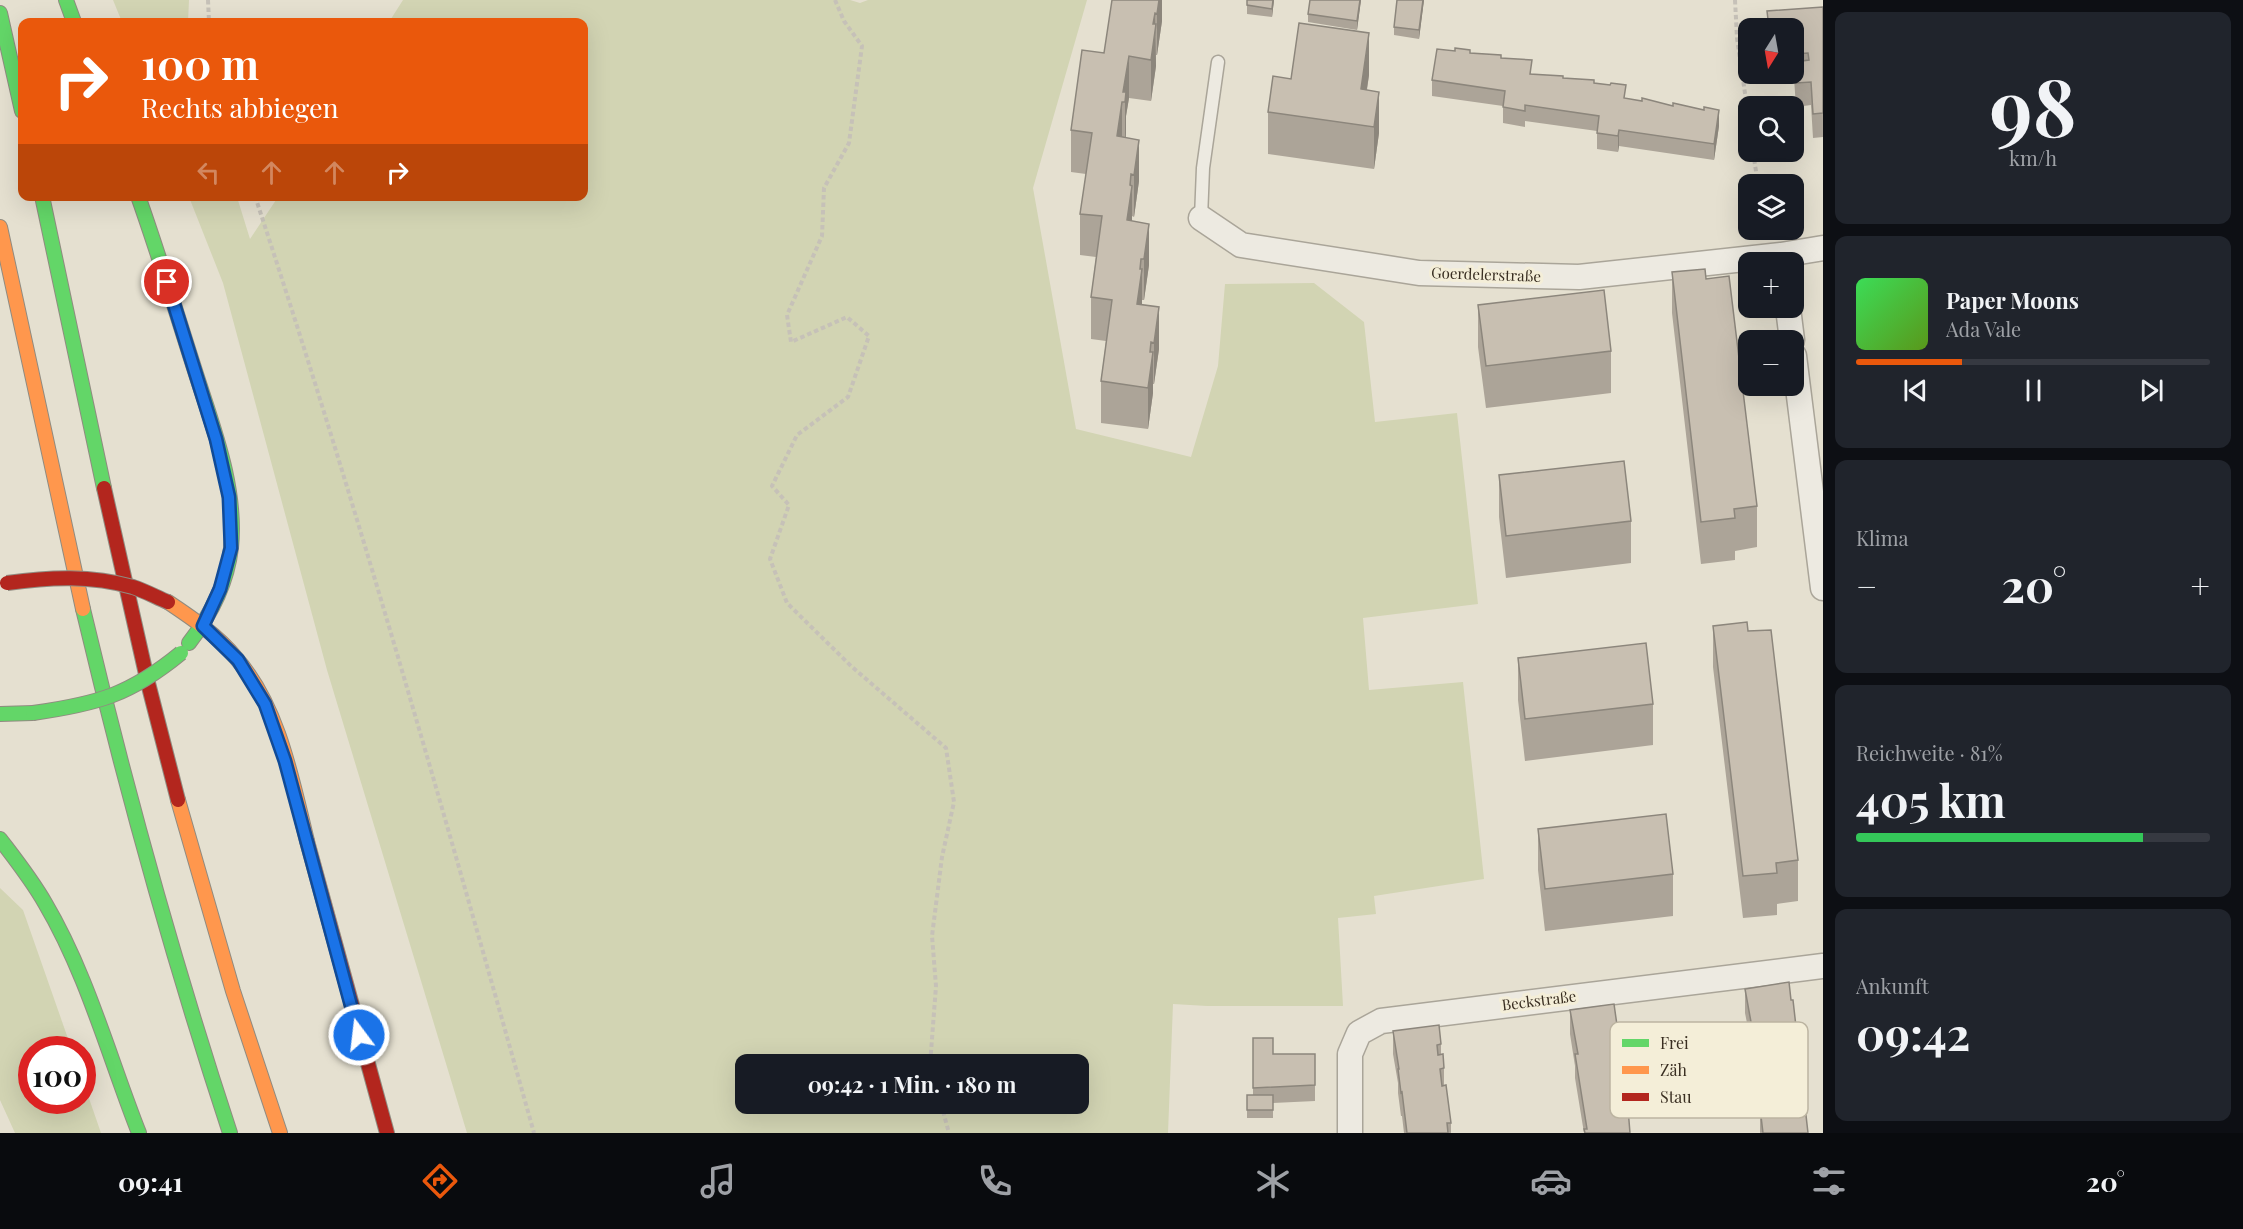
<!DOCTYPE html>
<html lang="de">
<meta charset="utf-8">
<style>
:root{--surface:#171b24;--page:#20242c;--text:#f1f3f6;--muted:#9ea1a6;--line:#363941;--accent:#ea580c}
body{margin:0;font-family:"Playfair Display",serif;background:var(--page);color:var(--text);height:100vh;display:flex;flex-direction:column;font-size:22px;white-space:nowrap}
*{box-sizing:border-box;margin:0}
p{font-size:20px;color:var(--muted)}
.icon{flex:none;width:33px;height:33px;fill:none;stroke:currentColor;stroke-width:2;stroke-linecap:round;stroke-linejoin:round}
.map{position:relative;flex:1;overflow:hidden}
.drawer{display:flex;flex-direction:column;gap:12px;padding:12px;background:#0d0f14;width:420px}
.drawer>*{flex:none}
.guide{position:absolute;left:18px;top:18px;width:570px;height:183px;border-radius:12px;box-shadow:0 6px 24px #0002;background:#ea580c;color:#fff;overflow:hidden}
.needle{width:39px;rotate:191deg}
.fabs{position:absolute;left:1738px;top:18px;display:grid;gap:12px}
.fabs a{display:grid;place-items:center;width:66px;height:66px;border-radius:12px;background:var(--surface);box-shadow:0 6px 24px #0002;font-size:30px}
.speed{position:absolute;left:18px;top:1036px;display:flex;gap:12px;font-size:30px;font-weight:700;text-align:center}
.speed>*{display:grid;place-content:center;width:78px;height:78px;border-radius:50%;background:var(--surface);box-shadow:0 6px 24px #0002;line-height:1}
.speed .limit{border:9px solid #d22;background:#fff;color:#111}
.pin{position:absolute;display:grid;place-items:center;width:51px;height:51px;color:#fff;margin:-26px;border:3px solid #fff;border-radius:50%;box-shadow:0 2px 6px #0007}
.me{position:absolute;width:66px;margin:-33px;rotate:345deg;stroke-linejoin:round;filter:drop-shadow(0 0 4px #0008)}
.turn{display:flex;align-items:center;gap:21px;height:126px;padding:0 24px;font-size:27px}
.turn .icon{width:78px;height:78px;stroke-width:2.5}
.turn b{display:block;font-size:42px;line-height:51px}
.lanes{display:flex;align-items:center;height:57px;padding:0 24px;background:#0003;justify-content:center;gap:30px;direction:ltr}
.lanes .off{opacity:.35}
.big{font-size:45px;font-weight:700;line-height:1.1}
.drawer .tile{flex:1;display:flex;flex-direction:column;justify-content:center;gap:9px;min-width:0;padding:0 21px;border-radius:12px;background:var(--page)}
.drawer .dial{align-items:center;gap:0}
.dial b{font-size:78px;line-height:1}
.song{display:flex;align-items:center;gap:18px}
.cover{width:72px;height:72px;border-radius:9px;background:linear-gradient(135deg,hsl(130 70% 55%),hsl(90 70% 35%))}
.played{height:6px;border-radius:3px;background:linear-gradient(90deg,var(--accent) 30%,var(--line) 30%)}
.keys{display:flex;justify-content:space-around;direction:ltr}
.heat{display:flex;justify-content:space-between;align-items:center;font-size:33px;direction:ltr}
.charge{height:9px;border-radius:4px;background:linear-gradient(90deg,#34c759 81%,var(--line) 0)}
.trip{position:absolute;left:735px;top:1054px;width:354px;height:60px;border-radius:12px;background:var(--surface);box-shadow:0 6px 24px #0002;font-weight:700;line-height:60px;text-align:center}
.dock{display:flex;height:96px;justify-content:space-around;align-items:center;background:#090b0e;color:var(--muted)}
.dock .icon{width:42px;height:42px}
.dock .selected{color:var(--accent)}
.dock b{font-size:27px;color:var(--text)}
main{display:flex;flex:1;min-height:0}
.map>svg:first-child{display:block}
</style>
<main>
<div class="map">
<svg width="1823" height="1133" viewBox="0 0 1823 1133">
<rect width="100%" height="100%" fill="#e5e0d0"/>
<path fill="#d2d4b3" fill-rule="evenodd" d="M 113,0 L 189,0 L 188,22 L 122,22 Z
M 403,0 L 850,0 L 860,3 L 868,0 L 1087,0 L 1033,188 L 1076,429 L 1191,457 L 1218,366 L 1225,284 L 1314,283 L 1364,322 L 1375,422 L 1457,413 L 1478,604 L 1363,618 L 1369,690 L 1463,682 L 1484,879 L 1374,896 L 1376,914 L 1338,918 L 1343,1006 L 1207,1006 L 1173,1004 L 1168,1133 L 467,1133 L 327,670 L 223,283 L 189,197 L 237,197 L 250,239 L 278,197 L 584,196 L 584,22 L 389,22 ZM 746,1065 L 1078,1065 L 1078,1104 L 746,1104 Z
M 0,888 L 23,910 L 72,1050 L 32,1050 L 32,1101 L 82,1101 L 83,1081 L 101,1133 L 15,1133 L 0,1100 Z"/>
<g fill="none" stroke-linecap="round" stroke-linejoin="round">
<defs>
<path id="lane" d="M 1201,218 L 1203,168 L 1218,62"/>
<path id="street" d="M 1201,218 L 1241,245 L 1419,273 L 1579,277 L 1781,255
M 1782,262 L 1781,255 L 1823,248
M 1788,308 L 1792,340
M 1794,356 L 1823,588
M 1350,1133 L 1350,1054 L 1359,1033 L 1381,1021 L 1823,966"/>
<path id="fast" d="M 66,0 L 74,22
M 0,13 L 22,111
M 42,196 L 104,488
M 138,196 C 159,255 177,315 196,374 C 214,430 237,489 231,548 C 227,583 210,616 189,643
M 83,609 C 125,786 173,960 230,1133
M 0,714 L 33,713
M 0,839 C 16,860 32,880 45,903 C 87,974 109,1057 139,1133"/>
<path id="slow" d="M 0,227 L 83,609
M 168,602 C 192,618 217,635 236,658 C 279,707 292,780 307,841
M 178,800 L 233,991 L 280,1133"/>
<path id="jam" d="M 104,488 L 148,683 L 178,800
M 307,841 L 387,1133"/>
</defs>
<use href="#lane" stroke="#aaa599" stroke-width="15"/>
<use href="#street" stroke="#aaa599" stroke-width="27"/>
<use href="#fast" stroke="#908b80" stroke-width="16"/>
<use href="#slow" stroke="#908b80" stroke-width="16"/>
<use href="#jam" stroke="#908b80" stroke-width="16"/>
<path stroke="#c6c1b8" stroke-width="4" stroke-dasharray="4.5 3" stroke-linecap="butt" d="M 208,0 L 209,22
M 835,0 L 844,21 L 862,46 L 849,143 L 824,188 L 822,236 L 787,315 L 791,342 L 847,317 L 869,336 L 848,397 L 797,435 L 772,486 L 789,505 L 770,559 L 787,603 L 851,666 L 946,748 L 954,802 L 942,857 L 932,936 L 936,986 L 930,1065
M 1735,0 L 1737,38 L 1749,121
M 1753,152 L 1758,184
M 255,196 C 357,506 446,819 534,1133
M 941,1104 L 949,1133"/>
<use href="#lane" stroke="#edeae1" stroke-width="12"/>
<use href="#street" stroke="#edeae1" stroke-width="24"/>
<use href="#fast" stroke="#63d668" stroke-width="14"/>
<use href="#slow" stroke="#ff974d" stroke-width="14"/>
<use href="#jam" stroke="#b3261e" stroke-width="14"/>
<defs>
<path id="fast-bridge" d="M 33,713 C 97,704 130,695 181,653"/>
<path id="jam-bridge" d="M 7,583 C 50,577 91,575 133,587 C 145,591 156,597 168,602"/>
</defs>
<use href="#fast-bridge" stroke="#908b80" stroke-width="16" stroke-linecap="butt"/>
<use href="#jam-bridge" stroke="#908b80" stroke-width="16" stroke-linecap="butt"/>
<use href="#fast-bridge" stroke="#63d668" stroke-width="14"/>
<use href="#jam-bridge" stroke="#b3261e" stroke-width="14"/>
</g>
<path fill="#aca498" d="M 1162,0 L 1162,21 L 1157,55 L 1156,55 L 1156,66 L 1151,101 L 1129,98 L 1126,116 L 1126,138 L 1139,181 L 1134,217 L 1132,216 L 1132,221 L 1149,265 L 1144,300 L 1142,300 L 1142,305 L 1159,349 L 1154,384 L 1153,384 L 1153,393 L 1148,429 L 1101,423 L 1101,381 L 1106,341 L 1091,339 L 1091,297 L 1096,257 L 1080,255 L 1080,214 L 1086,174 L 1071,172 L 1071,130 L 1104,53 Z
M 1274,0 L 1272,17 L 1247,14 L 1247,5 Z
M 1361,0 L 1357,30 L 1308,22 L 1308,14 Z
M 1397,0 L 1424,0 L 1419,39 L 1394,35 L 1394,27 Z
M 1823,7 L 1823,137 L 1813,138 L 1811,105 L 1796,107 L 1794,78 L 1771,80 L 1771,74 L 1794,74 L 1794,28 L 1767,28 L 1767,11 Z
M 1470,53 L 1501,58 L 1532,74 L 1594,83 L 1626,99 L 1719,126 L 1714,160 L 1619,146 L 1618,152 L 1597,149 L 1597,131 L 1525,121 L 1525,127 L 1503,123 L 1503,106 L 1432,96 L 1432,80 Z
M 1369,75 L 1367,90 L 1379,133 L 1374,169 L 1268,154 L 1268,112 L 1291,79 Z
M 1672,272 L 1706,279 L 1757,506 L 1757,547 L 1735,551 L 1735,560 L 1701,564 L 1672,313 Z
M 1478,305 L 1611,351 L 1611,393 L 1486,408 L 1478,347 Z
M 1499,475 L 1631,521 L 1631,563 L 1506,578 L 1499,517 Z
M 1713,626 L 1748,631 L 1798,860 L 1798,901 L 1777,904 L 1777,915 L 1743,918 L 1713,667 Z
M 1518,658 L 1653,704 L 1653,745 L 1525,761 L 1518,700 Z
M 1538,829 L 1673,874 L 1673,916 L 1545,931 L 1538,870 Z
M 1745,989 L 1808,1133 L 1760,1133 L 1760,1117 L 1758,1117 L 1751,1057 L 1751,1043 L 1745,1013 Z
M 1570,1010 L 1630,1133 L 1584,1133 L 1575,1078 L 1575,1066 L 1570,1034 Z
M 1393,1031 L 1441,1044 L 1441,1055 L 1444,1068 L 1444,1085 L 1451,1123 L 1451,1133 L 1404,1133 L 1402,1116 L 1401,1116 L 1398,1093 L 1398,1083 L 1393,1054 Z
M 1253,1038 L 1273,1054 L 1315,1054 L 1315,1101 L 1273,1103 L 1273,1118 L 1247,1118 L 1247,1095 L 1253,1095 Z"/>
<path fill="#8c867c" d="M 1159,0 L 1162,0 L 1162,21 L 1157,55 L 1157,14 Z
M 1273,0 L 1274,0 L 1272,17 L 1272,9 Z
M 1360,0 L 1361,0 L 1357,30 L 1357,21 Z
M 1423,0 L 1424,0 L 1419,39 L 1419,30 Z
M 1155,13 L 1156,66 L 1151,101 L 1151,60 L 1153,24 Z
M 1369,33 L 1369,75 L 1361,126 L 1361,89 Z
M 1129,56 L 1129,98 L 1126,116 L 1126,133 L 1125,144 L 1125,102 L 1123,92 Z
M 1379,92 L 1379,133 L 1374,169 L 1374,127 Z
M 1122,102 L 1122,143 L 1117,136 Z
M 1719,110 L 1719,126 L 1714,160 L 1714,144 Z
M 1619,130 L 1619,146 L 1618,152 L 1618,136 Z
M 1139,140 L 1139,181 L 1134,217 L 1134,175 Z
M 1131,174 L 1131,194 L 1132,186 L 1132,227 L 1127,220 Z
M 1149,224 L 1149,265 L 1144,300 L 1144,259 Z
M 1141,259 L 1141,277 L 1142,269 L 1142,311 L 1137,304 Z
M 1159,307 L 1159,349 L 1154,384 L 1154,343 Z
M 1151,342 L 1151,362 L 1153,352 L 1153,393 L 1148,429 L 1148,388 Z
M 1760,1093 L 1760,1117 L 1758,1117 L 1758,1094 Z"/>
<path fill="#c8bfb1" stroke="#8c867c" stroke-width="1.5" d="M 1112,0 L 1159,0 L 1157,14 L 1155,13 L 1153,24 L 1156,24 L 1151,60 L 1129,56 L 1123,92 L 1126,92 L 1125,102 L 1122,102 L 1117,136 L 1139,140 L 1134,175 L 1131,174 L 1130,185 L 1132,186 L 1127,220 L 1149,224 L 1144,259 L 1141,259 L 1140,269 L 1142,269 L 1137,304 L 1159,307 L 1154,343 L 1151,342 L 1150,352 L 1153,352 L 1148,388 L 1101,381 L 1112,300 L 1091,297 L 1102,216 L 1080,214 L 1092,133 L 1071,130 L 1082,50 L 1104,53 Z
M 1247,0 L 1273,0 L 1272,9 L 1247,5 Z
M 1310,0 L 1360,0 L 1357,21 L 1308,14 Z
M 1397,0 L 1423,0 L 1419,30 L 1394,27 Z
M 1823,7 L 1823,113 L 1813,114 L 1811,82 L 1796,83 L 1794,65 L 1794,62 L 1809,60 L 1808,53 L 1794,54 L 1794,28 L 1769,28 L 1767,11 Z
M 1299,23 L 1369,33 L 1361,89 L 1379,92 L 1374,127 L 1268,112 L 1273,76 L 1291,79 Z
M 1455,48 L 1470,50 L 1470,53 L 1501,55 L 1501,58 L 1532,60 L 1530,74 L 1563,76 L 1563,78 L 1594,80 L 1594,83 L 1610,85 L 1611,83 L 1626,85 L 1624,98 L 1642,101 L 1642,98 L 1673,106 L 1673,103 L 1704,110 L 1704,107 L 1719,110 L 1714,144 L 1619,130 L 1618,136 L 1597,133 L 1599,116 L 1525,105 L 1525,111 L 1503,107 L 1505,91 L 1432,80 L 1437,49 L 1455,51 Z
M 1705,269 L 1706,279 L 1729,276 L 1757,506 L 1734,509 L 1735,518 L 1701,522 L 1672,272 Z
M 1604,290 L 1611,351 L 1486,366 L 1478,305 Z
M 1624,461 L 1631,521 L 1506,536 L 1499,475 Z
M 1747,622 L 1748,631 L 1771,630 L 1798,860 L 1776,863 L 1777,873 L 1743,876 L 1713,626 Z
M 1646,643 L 1653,704 L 1525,719 L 1518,658 Z
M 1666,814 L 1673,874 L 1545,889 L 1538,829 Z
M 1789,982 L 1791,1000 L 1793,1000 L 1808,1133 L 1763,1133 L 1760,1108 L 1762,1108 L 1760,1093 L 1758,1094 L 1751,1033 L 1753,1033 L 1745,989 Z
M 1614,1004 L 1627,1096 L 1630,1133 L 1585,1133 L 1584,1129 L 1587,1129 L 1575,1054 L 1578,1054 L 1570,1010 Z
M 1439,1025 L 1441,1044 L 1437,1045 L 1438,1055 L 1443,1054 L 1444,1068 L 1440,1069 L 1442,1086 L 1446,1085 L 1451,1123 L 1447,1123 L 1448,1133 L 1407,1133 L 1402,1092 L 1401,1093 L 1398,1069 L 1399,1069 L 1393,1031 Z
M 1253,1038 L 1273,1038 L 1273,1054 L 1315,1054 L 1315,1085 L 1253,1088 Z
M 1247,1095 L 1273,1095 L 1273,1110 L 1247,1110 Z"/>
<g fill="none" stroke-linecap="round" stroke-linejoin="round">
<defs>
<path id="route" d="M 167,282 L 216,439 L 229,497 L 231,548 L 220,589 L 203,626 L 238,660 L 265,704 L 285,761 L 359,1035"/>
</defs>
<use href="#route" stroke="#114b97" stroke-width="15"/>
<use href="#route" stroke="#1a73e8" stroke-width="10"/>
</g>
<g text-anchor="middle" stroke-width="6" stroke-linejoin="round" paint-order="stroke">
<g font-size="15" fill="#392e21" stroke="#f4eed8">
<text transform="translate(1486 275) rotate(2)" y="5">Goerdelerstraße</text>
<text transform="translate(1539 1001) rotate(-7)" y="5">Beckstraße</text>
</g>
</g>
<rect x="1610" y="1022" width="198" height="96" rx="9" fill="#f4eed8" stroke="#bcb4a1" stroke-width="1.5"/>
<rect x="1622" y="1039" width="27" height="8" fill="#63d668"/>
<rect x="1622" y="1066" width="27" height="8" fill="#ff974d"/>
<rect x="1622" y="1093" width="27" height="8" fill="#b3261e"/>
<g font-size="16" fill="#392e21">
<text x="1660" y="1049">Frei</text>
<text x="1660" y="1076">Zäh</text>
<text x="1660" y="1103">Stau</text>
</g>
</svg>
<div class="fabs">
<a><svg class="needle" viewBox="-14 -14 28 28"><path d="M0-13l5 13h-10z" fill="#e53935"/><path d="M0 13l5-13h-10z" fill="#9ea1a6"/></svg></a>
<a><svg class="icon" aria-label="search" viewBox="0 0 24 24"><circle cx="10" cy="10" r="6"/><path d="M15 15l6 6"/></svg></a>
<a><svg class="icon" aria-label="layers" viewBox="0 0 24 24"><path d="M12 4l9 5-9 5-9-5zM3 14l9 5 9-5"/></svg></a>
<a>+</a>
<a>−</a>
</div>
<div class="speed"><div class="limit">100</div></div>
<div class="pin" style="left:167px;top:282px;background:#d93025"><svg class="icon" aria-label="arrive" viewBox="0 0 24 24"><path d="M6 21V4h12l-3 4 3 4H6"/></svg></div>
<svg class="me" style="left:359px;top:1035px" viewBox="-20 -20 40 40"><circle r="17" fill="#1a73e8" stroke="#fff" stroke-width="3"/><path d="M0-11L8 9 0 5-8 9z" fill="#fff"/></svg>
<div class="trip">09:42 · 1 Min. · 180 m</div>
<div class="guide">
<div class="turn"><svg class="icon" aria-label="right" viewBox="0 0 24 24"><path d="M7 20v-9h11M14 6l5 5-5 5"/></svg><div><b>100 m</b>Rechts abbiegen</div></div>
<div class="lanes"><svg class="icon off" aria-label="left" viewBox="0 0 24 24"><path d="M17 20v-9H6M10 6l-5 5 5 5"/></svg><svg class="icon off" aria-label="ahead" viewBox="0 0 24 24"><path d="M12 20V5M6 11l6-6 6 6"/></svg><svg class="icon off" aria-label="ahead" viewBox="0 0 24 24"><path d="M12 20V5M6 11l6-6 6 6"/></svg><svg class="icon" aria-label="right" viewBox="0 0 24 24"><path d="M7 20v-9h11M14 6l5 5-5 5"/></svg></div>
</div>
</div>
<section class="drawer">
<div class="tile dial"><b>98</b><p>km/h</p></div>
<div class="tile">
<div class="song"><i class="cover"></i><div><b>Paper Moons</b><p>Ada Vale</p></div></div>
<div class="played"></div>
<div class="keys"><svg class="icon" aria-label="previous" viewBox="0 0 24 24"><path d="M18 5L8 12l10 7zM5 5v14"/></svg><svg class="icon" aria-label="pause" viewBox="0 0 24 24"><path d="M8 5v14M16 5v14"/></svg><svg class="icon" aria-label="next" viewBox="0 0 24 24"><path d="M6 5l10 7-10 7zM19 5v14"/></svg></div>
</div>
<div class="tile"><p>Klima</p>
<div class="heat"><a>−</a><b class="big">20°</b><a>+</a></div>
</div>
<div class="tile"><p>Reichweite · 81%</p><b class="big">405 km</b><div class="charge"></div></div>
<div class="tile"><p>Ankunft</p><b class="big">09:42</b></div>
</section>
</main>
<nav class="dock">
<b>09:41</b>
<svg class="icon selected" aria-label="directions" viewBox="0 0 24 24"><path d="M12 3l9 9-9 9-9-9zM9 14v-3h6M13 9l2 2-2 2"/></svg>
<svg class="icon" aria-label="music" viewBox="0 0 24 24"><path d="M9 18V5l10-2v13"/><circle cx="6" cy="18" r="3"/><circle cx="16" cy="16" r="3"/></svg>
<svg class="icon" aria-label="phone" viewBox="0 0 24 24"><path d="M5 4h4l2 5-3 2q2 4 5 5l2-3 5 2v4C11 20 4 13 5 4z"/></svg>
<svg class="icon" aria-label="climate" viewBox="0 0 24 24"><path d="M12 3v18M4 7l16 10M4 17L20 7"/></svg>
<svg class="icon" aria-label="car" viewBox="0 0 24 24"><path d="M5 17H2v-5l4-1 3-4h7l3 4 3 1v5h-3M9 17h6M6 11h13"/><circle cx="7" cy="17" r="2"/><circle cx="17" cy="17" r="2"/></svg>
<svg class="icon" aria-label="filters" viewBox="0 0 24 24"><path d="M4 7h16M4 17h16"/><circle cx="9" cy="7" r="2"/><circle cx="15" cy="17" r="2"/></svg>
<b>20°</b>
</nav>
